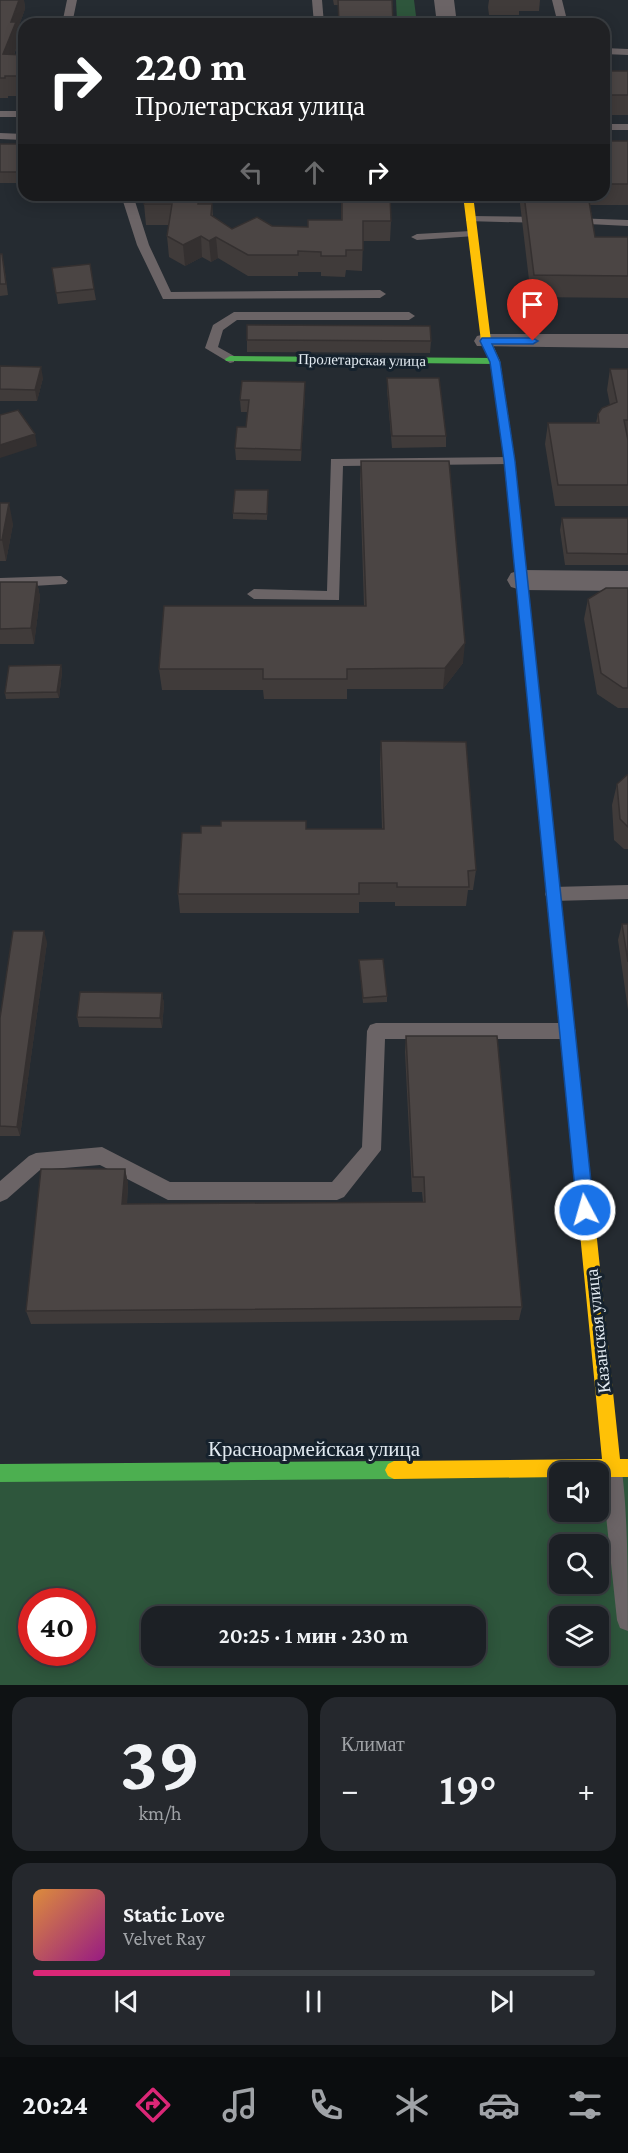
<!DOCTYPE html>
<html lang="ru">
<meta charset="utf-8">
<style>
:root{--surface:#1c2025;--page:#25282d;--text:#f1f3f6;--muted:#a0a3a7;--line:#3a3e42;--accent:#db2777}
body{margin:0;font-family:"Crimson Pro",serif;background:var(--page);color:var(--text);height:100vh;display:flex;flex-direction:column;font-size:22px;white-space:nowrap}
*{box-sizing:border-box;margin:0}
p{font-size:20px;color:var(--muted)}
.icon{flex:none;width:33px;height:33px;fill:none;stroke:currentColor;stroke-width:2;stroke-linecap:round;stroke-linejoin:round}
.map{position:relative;height:1685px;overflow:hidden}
.panel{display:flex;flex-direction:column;gap:12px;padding:12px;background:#0f1214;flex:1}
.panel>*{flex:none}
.hud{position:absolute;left:18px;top:18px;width:592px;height:183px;border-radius:18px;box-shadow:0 3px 15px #0003,0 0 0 2px var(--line);background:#202124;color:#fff;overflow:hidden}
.controls{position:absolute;left:549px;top:1462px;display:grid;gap:12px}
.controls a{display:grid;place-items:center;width:60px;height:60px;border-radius:12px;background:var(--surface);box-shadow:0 3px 15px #0003,0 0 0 2px var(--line);font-size:30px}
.speed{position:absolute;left:18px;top:1588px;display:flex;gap:12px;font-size:30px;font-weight:700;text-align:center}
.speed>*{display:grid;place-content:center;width:78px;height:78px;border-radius:50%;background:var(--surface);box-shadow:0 3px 15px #0003,0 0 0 2px var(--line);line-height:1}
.speed .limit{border:9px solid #d22;background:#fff;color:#111}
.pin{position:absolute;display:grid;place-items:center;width:51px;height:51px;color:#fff;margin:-62px -26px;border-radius:50% 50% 50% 0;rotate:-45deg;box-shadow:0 0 6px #0007}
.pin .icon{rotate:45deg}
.me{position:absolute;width:66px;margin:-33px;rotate:354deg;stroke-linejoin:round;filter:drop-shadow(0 0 4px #0008)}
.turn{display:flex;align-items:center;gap:21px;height:126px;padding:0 18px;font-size:27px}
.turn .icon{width:78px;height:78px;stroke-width:2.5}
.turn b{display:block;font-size:42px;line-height:51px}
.lanes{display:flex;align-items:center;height:57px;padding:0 18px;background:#0003;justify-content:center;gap:30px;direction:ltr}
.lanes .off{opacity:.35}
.big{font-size:45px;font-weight:600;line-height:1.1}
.panel .tile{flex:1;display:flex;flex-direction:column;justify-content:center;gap:9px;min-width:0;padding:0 21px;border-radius:18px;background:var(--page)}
.panel .dial{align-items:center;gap:0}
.dial b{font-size:78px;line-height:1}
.song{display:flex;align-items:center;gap:18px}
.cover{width:72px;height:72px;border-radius:9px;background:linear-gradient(135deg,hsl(30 70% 55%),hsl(310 70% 35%))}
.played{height:6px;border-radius:3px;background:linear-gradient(90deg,var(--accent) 35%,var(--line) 35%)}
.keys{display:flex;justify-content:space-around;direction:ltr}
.heat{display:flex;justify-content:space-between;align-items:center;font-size:33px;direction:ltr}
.panel .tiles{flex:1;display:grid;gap:12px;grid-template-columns:1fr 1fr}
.tile:last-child{grid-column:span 2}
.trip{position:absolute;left:141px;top:1606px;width:345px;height:60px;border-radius:18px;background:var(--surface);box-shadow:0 3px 15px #0003,0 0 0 2px var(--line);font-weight:600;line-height:60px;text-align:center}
.menu{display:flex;height:96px;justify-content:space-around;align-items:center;background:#0b0d0f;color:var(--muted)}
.menu .icon{width:42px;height:42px}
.menu .selected{color:var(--accent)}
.menu b{font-size:27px;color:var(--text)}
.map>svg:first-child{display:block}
</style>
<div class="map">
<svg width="628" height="1685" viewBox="0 0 628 1685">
<rect width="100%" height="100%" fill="#252b31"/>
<path fill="#2e563c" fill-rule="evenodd" d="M 396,0 L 414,0 L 417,24 L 402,24 L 397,21 Z
M 628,1468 L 628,1685 L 0,1685 L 0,1473 ZM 560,1473 L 598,1473 L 598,1512 L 560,1512 ZM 560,1545 L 598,1545 L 598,1584 L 560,1584 ZM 32,1602 L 82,1602 L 82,1653 L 32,1653 ZM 152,1617 L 476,1617 L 476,1656 L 152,1656 ZM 560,1617 L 598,1617 L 598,1656 L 560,1656 Z"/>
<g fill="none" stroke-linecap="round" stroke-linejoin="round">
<path fill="#6b6466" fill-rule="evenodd" d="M 67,0 L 77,0 L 72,24 L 62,24 Z
M 312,0 L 322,0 L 324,24 L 314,24 Z
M 552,0 L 562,0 L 568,24 L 558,24 Z
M 604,48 L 628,49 L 628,55 L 604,54 Z
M 0,111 L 24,111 L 24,117 L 0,117 Z
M 604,124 L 628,124 L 628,130 L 604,130 Z
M 0,133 L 24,134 L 24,140 L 0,139 Z
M 121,195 L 133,195 L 149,245 L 171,292 L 380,290 L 386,294 L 380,298 L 163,299 L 137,245 Z
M 470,216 L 543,217 L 549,220 L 543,223 L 466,221 L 466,217 Z
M 572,218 L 628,220 L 628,226 L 568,223 L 566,221 Z
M 471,231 L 475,232 L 475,236 L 417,240 L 411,237 L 417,234 Z
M 234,312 L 409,312 L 415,316 L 409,320 L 237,320 L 223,330 L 218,347 L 234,356 L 234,362 L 230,363 L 205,348 L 213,325 Z
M 510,457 L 515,458 L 515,464 L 343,466 L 339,600 L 254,599 L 247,594 L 254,589 L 327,591 L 331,459 Z
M 61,576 L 68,581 L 66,584 L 0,588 L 0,578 Z
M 628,885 L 628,899 L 553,901 L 547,899 L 545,894 L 547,889 L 553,887 Z
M 376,1023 L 567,1023 L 573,1025 L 576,1031 L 573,1037 L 567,1039 L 385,1039 L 381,1150 L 344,1197 L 337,1200 L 168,1200 L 100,1165 L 40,1170 L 7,1199 L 0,1202 L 0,1181 L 29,1156 L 36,1153 L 102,1147 L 170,1182 L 332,1182 L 362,1147 L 367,1031 L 370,1025 Z
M 612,1457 L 620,1460 C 628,1498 628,1588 628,1631 L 620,1628 L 617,1620 L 601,1468 L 604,1460 Z"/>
<path fill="#6b6466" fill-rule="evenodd" d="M 434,0 L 454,0 L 457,24 L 437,24 Z
M 486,334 L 628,334 L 628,348 L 477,346 L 474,341 L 477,336 Z
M 521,570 L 628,571 L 628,591 L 521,590 L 511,587 L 507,580 L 511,573 Z"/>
<path fill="#4caf50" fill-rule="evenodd" d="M 230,356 L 495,358 L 500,361 L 495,364 L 226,361 L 225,359 Z
M 533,685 L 539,690 L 571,996 L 569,1000 L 564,1002 L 559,1000 L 557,996 L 527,690 Z
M 394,1461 L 400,1464 L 403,1470 L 400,1476 L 394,1479 L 0,1482 L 0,1464 Z"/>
<path fill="#ffc107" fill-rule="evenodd" d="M 463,195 L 473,195 L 491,341 L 500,361 L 515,461 L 539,690 L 533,695 L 527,690 L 505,461 L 490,361 L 481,341 Z
M 583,1175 L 589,1177 L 591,1182 L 620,1459 L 628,1459 L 628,1477 L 598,1477 L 598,1473 L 560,1473 L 560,1477 L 394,1479 L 388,1476 L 385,1470 L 388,1464 L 394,1461 L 602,1459 L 575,1182 L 577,1177 Z"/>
<path fill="#c62828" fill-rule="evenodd" d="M 564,990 L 569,992 L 571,996 L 591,1182 L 589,1187 L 583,1189 L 577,1187 L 575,1182 L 557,996 L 559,992 Z"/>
</g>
<path fill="#403b3a" d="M 0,0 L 24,0 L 25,9 L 17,31 L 19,41 L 14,55 L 24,55 L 24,96 L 8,96 L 8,98 L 0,98 Z
M 333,0 L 392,0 L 393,24 L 338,24 L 338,5 L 334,5 Z
M 489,0 L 540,0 L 539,11 L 519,11 L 519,15 L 489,15 L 488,7 Z
M 604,71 L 628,71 L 628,115 L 604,115 Z
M 604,141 L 628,141 L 628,205 L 590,205 L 595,237 L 628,237 L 628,298 L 531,297 L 519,195 L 604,195 Z
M 0,144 L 24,144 L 24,183 L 0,183 Z
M 145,195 L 213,195 L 212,204 L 213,216 L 232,229 L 272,226 L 308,227 L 341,220 L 341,195 L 390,195 L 391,221 L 390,241 L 363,241 L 362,271 L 346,270 L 345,277 L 321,276 L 321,272 L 298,272 L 298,276 L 248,276 L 218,258 L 211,262 L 202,257 L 185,266 L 169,257 L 167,236 L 169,225 L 146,225 L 144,204 Z
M 0,254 L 4,265 L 8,295 L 0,296 Z
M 52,268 L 94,289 L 96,300 L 58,304 Z
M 247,340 L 431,341 L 430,353 L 247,352 Z
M 0,366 L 43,378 L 37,401 L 0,401 Z
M 610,369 L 628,369 L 628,506 L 555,506 L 545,444 L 548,423 L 596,423 L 598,414 L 610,405 L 607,390 Z
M 387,378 L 446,436 L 446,447 L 392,448 L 387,390 Z
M 305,393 L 301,461 L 236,460 L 235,448 L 246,427 L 248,412 L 241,412 L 240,400 Z
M 361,461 L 463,663 L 443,689 L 347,689 L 347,699 L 264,699 L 263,690 L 162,690 L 159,669 L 364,606 L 360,482 Z
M 268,497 L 267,520 L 233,519 L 233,513 Z
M 0,503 L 13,524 L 6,561 L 0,561 Z
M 562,518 L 628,518 L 628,565 L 565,565 L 560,530 Z
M 0,582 L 37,582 L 40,597 L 34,644 L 0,644 Z
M 628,588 L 628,708 L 618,708 L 597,694 L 584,619 L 588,599 Z
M 61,665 L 62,672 L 59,698 L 6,699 L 5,693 Z
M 381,741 L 476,870 L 473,890 L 468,890 L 466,906 L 395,906 L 395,902 L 359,902 L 359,913 L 180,913 L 178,894 L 201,833 L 306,829 L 382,829 L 380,762 Z
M 628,775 L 628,849 L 624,849 L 614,840 L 612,805 L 617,784 Z
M 622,924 L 628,924 L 628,1010 L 618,940 Z
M 47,942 L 20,1136 L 0,1136 L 0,1018 Z
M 359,960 L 387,996 L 387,1002 L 363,1003 Z
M 162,993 L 164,1004 L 162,1028 L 79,1027 L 77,1017 Z
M 406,1036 L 522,1307 L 519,1320 L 31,1324 L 26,1311 L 125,1169 L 128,1184 L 127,1204 L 423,1202 L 422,1192 L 412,1192 L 405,1052 Z"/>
<path fill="#343030" d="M 19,0 L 24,0 L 25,9 L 17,31 L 19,41 L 6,74 L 3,54 L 11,22 Z
M 211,195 L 213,195 L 211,208 Z
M 201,236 L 202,257 L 185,266 L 183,245 Z
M 216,237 L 218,258 L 211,262 L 209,241 Z
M 41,367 L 43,378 L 37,401 L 35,390 Z
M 305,382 L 305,393 L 301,461 L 301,450 Z
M 35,434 L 37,446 L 0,458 L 0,445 Z
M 9,503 L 13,524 L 6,561 L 2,540 Z
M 37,582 L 40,597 L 34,644 L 31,628 Z
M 465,643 L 463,663 L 443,689 L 445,668 Z
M 61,665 L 62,672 L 59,698 L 57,692 Z
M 44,931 L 47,942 L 20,1136 L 17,1127 Z
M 162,993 L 164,1004 L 162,1028 L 160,1018 Z
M 125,1169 L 128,1184 L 126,1218 L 122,1204 Z"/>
<path fill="#4b4544" stroke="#343030" stroke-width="1.5" d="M 0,0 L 19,0 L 11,22 L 16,22 L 3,54 L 24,55 L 24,76 L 5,76 L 5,78 L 0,78 Z
M 338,0 L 392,0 L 393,24 L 339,24 Z
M 604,71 L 628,71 L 628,95 L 604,95 Z
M 604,141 L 628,141 L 628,184 L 604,184 Z
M 0,144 L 24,144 L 24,172 L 0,172 Z
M 145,195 L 199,195 L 198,204 L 212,204 L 211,215 L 232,229 L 257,217 L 272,226 L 308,227 L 308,220 L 342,220 L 342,195 L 390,195 L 391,221 L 363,221 L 363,250 L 346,250 L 346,256 L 321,256 L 321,252 L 298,251 L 298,255 L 248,255 L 216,237 L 209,241 L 201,236 L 183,245 L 167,236 L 172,204 L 144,204 Z
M 524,195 L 588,195 L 595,237 L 628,237 L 628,276 L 534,275 Z
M 0,254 L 2,254 L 6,284 L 0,284 Z
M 90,264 L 94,289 L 56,293 L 52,268 Z
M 247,325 L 430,326 L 431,341 L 247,340 Z
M 0,366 L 41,367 L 35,390 L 0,389 Z
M 610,369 L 628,369 L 628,420 L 624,420 L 628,440 L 628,485 L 558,485 L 548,423 L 599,423 L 598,414 L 602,408 L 617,402 Z
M 387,378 L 439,378 L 446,436 L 392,436 Z
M 242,381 L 305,382 L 301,450 L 235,448 L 237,427 L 246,427 L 249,400 L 240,400 Z
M 18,410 L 35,434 L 0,445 L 0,415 Z
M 361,461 L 449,461 L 465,643 L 445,668 L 347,669 L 347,679 L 263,679 L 263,669 L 159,669 L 164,606 L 366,606 Z
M 235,490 L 268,490 L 267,514 L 233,513 Z
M 0,503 L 9,503 L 2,540 L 0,540 Z
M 562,518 L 628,518 L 628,554 L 567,553 Z
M 0,582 L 37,582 L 31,628 L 0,629 Z
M 606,588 L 628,588 L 628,688 L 623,688 L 601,673 L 588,599 Z
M 61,665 L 57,692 L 5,693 L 9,666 Z
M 381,741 L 466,742 L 476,870 L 468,871 L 469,887 L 397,887 L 397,883 L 359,883 L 359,894 L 178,894 L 182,833 L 201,833 L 201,826 L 221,826 L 221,821 L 306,821 L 306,829 L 384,829 Z
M 627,775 L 628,775 L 628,827 L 620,819 L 617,784 Z
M 622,924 L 628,924 L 628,962 Z
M 13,931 L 44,931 L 17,1127 L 0,1126 L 0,1018 Z
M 383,959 L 387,996 L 363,998 L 359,960 Z
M 80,992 L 162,993 L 160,1018 L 77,1017 Z
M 406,1036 L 497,1036 L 522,1307 L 26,1311 L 41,1169 L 125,1169 L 122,1204 L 425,1202 L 424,1177 L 413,1177 Z"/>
<path fill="#1a73e8" stroke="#114b97" stroke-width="1.5" d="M 482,338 L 533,338 L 538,341 L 533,344 L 492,344 L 500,362 L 515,461 L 594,1210 L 591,1216 L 585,1218 L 580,1216 L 577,1210 L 504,461 L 490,362 L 480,341 Z"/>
<g text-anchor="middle" stroke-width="6" stroke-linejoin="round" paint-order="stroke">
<g font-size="15" fill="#e2eaf1" stroke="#16222d">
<text transform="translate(362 360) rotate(1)" y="5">Пролетарская улица</text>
</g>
<g font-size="18" fill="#e2eaf1" stroke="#16222d">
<text transform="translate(598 1331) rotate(-96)" y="6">Казанская улица</text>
</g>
<g font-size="21" fill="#e2eaf1" stroke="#16222d">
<text x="314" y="1456">Красноармейская улица</text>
</g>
</g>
</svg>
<div class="controls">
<a><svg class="icon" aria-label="sound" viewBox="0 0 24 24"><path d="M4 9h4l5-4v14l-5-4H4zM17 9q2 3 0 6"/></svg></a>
<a><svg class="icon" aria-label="search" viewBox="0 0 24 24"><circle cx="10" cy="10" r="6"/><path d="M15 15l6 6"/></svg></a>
<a><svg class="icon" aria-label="layers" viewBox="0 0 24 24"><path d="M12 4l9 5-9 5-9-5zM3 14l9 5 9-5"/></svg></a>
</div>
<div class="speed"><div class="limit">40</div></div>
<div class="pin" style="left:533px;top:341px;background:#d93025"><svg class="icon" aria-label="arrive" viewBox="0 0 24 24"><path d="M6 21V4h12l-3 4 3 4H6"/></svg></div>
<svg class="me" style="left:585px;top:1210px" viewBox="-20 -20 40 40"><circle r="17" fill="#1a73e8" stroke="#fff" stroke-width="3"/><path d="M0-11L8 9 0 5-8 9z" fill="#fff"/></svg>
<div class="trip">20:25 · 1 мин · 230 m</div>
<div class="hud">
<div class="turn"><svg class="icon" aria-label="right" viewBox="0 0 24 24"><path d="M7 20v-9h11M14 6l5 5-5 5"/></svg><div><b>220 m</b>Пролетарская улица</div></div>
<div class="lanes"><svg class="icon off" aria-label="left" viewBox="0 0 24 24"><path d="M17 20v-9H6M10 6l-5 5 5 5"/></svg><svg class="icon off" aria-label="ahead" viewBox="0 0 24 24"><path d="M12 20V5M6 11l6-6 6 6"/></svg><svg class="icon" aria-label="right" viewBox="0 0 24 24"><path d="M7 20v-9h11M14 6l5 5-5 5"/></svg></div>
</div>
</div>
<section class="panel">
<div class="tiles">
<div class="tile dial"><b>39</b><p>km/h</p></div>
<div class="tile"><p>Климат</p>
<div class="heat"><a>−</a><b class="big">19°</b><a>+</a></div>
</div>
<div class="tile">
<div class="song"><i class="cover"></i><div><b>Static Love</b><p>Velvet Ray</p></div></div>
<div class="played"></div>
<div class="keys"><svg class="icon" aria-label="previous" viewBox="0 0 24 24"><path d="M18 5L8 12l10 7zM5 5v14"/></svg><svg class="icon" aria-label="pause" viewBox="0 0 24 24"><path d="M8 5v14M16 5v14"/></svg><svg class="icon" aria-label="next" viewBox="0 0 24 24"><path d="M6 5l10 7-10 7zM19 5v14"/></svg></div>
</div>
</div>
</section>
<nav class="menu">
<b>20:24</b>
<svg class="icon selected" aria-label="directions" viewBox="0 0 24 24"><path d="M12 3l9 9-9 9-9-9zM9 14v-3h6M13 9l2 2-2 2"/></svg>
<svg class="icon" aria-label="music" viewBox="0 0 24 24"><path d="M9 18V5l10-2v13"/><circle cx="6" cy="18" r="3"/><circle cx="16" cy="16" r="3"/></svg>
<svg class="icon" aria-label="phone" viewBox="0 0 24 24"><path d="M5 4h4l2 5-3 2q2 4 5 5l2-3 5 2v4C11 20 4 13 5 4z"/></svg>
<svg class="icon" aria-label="climate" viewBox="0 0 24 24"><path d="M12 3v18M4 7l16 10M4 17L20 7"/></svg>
<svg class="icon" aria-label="car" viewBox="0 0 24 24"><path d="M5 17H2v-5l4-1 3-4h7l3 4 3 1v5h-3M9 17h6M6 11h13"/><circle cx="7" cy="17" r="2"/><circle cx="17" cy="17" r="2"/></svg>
<svg class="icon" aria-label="filters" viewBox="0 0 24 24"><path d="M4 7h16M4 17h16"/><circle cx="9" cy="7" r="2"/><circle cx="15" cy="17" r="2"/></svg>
</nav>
